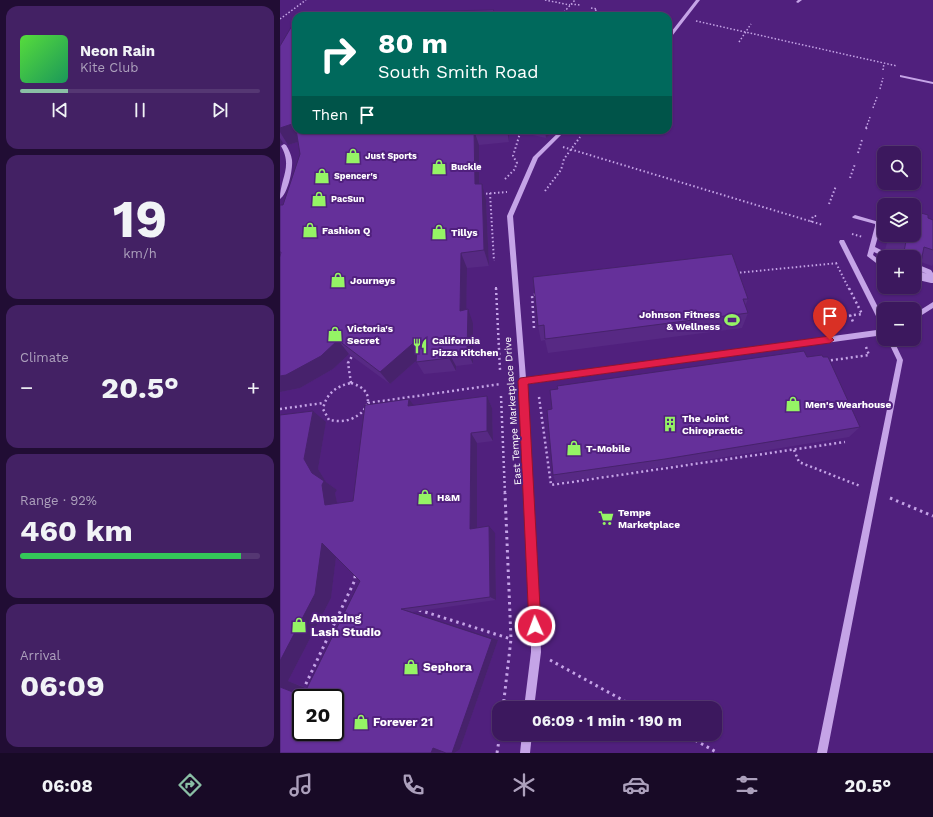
<!DOCTYPE html>
<meta charset="utf-8">
<style>
:root{--surface:#3c185e;--page:#432164;--text:#f1f3f6;--muted:#aca0bc;--line:#553773;--accent:#8abfa5}
body{margin:0;font-family:"Work Sans",sans-serif;background:var(--page);color:var(--text);height:100vh;display:flex;flex-direction:column;font-size:15px;white-space:nowrap}
*{box-sizing:border-box;margin:0}
p{font-size:13px;color:var(--muted)}
.icon{flex:none;width:22px;height:22px;fill:none;stroke:currentColor;stroke-width:2;stroke-linecap:round;stroke-linejoin:round}
.map{position:relative;flex:1;overflow:hidden}
.sheet{display:flex;flex-direction:column;gap:6px;padding:6px;background:#210d34;width:280px}
.sheet>*{flex:none}
.banner{position:absolute;left:12px;top:12px;width:380px;height:122px;border-radius:12px;box-shadow:0 1px 3px #0004,0 0 0 1px var(--line);background:#00695c;color:#fff;overflow:hidden}
.controls{position:absolute;left:597px;top:146px;display:grid;gap:8px}
.controls a{display:grid;place-items:center;width:44px;height:44px;border-radius:8px;background:var(--surface);box-shadow:0 1px 3px #0004,0 0 0 1px var(--line);font-size:20px}
.speed{position:absolute;left:12px;top:689px;display:flex;gap:8px;font-size:20px;font-weight:700;text-align:center}
.speed>*{display:grid;place-content:center;width:52px;height:52px;border-radius:50%;background:var(--surface);box-shadow:0 1px 3px #0004,0 0 0 1px var(--line);line-height:1}
.speed .limit{border:2px solid #111;border-radius:6px;background:#fff;color:#111}
.pin{position:absolute;display:grid;place-items:center;width:34px;height:34px;color:#fff;margin:-41px -17px;border-radius:50% 50% 50% 0;rotate:-45deg;box-shadow:0 0 4px #0007}
.pin .icon{rotate:45deg}
.me{position:absolute;width:44px;margin:-22px;rotate:358deg;stroke-linejoin:round;filter:drop-shadow(0 0 3px #0008)}
.turn{display:flex;align-items:center;gap:14px;height:84px;padding:0 20px;font-size:18px}
.turn .icon{width:52px;height:52px;stroke-width:2.5}
.turn b{display:block;font-size:28px;line-height:34px}
.then{display:flex;align-items:center;height:38px;padding:0 20px;background:#0003;gap:8px;font-size:15px}
.big{font-size:30px;font-weight:700;line-height:1.1}
.sheet .tile{flex:1;display:flex;flex-direction:column;justify-content:center;gap:6px;min-width:0;padding:0 14px;border-radius:12px;background:var(--page)}
.sheet .dial{align-items:center;gap:0}
.dial b{font-size:52px;line-height:1}
.song{display:flex;align-items:center;gap:12px}
.cover{width:48px;height:48px;border-radius:6px;background:linear-gradient(135deg,hsl(110 70% 55%),hsl(150 70% 35%))}
.played{height:4px;border-radius:2px;background:linear-gradient(90deg,var(--accent) 20%,var(--line) 20%)}
.keys{display:flex;justify-content:space-around;direction:ltr}
.heat{display:flex;justify-content:space-between;align-items:center;font-size:22px;direction:ltr}
.charge{height:6px;border-radius:3px;background:linear-gradient(90deg,#34c759 92%,var(--line) 0)}
.trip{position:absolute;left:212px;top:701px;width:230px;height:40px;border-radius:12px;background:var(--surface);box-shadow:0 1px 3px #0004,0 0 0 1px var(--line);font-weight:700;line-height:40px;text-align:center}
.dock{display:flex;height:64px;justify-content:space-around;align-items:center;background:#180a26;color:var(--muted)}
.dock .icon{width:28px;height:28px}
.dock .current{color:var(--accent)}
.dock b{font-size:18px;color:var(--text)}
main{display:flex;flex:1;min-height:0}
.map>svg:first-child{display:block}
</style>
<main>
<section class="sheet">
<div class="tile">
<div class="song"><i class="cover"></i><div><b>Neon Rain</b><p>Kite Club</p></div></div>
<div class="played"></div>
<div class="keys"><svg class="icon" aria-label="previous" viewBox="0 0 24 24"><path d="M18 5L8 12l10 7zM5 5v14"/></svg><svg class="icon" aria-label="pause" viewBox="0 0 24 24"><path d="M8 5v14M16 5v14"/></svg><svg class="icon" aria-label="next" viewBox="0 0 24 24"><path d="M6 5l10 7-10 7zM19 5v14"/></svg></div>
</div>
<div class="tile dial"><b>19</b><p>km/h</p></div>
<div class="tile"><p>Climate</p>
<div class="heat"><a>−</a><b class="big">20.5°</b><a>+</a></div>
</div>
<div class="tile"><p>Range · 92%</p><b class="big">460 km</b><div class="charge"></div></div>
<div class="tile"><p>Arrival</p><b class="big">06:09</b></div>
</section>
<div class="map">
<svg width="653" height="753" viewBox="0 0 653 753">
<rect width="100%" height="100%" fill="#50207d"/>
<g fill="none" stroke-linecap="round" stroke-linejoin="round">
<path stroke="#c5a4e7" stroke-width="1.5" stroke-dasharray="1.5 2" stroke-linecap="butt" d="M 265,0 L 290,5
M 291,4 L 300,5
M 311,8 L 317,9 L 314,12 L 317,13 L 314,15
M 284,12 L 295,0
M 0,19 L 26,0
M 416,21 L 617,66
M 459,42 L 471,24
M 603,70 L 604,63
M 600,89 L 603,78
M 593,108 L 597,97
M 586,128 L 590,117"/>
<path stroke="#c5a4e7" stroke-width="2" stroke-dasharray="1.5 2.5" stroke-linecap="butt" d="M 586,129 L 587,127
M 283,147 L 543,225
M 578,153 L 582,140
M 570,178 L 575,164
M 225,179 L 234,170 L 237,163 L 233,156 L 241,130
M 265,191 L 281,170 L 284,159 L 300,137
M 210,193 L 214,261
M 202,194 L 227,192
M 549,204 L 556,186
M 531,222 L 533,216 L 538,216
M 572,234 L 583,237
M 556,263 L 569,289
M 456,273 L 558,263
M 216,287 L 216,289"/>
<path stroke="#c5a4e7" stroke-width="2.5" stroke-dasharray="2 3" stroke-linecap="butt" d="M 216,288 L 220,370
M 570,315 L 574,324
M 559,317 L 582,314 L 569,288
M 254,328 L 252,295 L 258,294
M 546,361 L 589,355 L 586,347
M 71,383 L 68,363 L 74,353
M 71,383 C 96,390 91,411 71,419 C 64,422 56,421 49,420 L 43,409 C 46,394 56,386 71,383 Z
M 221,396 L 225,494
M 259,397 L 271,485 L 565,442
M 87,408 L 88,403 L 221,384
M 0,409 L 43,403
M 514,450 L 519,462 L 580,486"/>
<path stroke="#c5a4e7" stroke-width="3" stroke-dasharray="2.5 4" stroke-linecap="butt" d="M 610,498 L 653,516
M 139,610 L 231,639
M 270,660 L 357,708
M 23,690 L 75,580 L 75,574
M 223,708 L 231,639 L 225,493
M 404,734 L 438,753
M 217,753 L 220,734"/>
<path fill="#c5a4e7" fill-rule="evenodd" d="M 416,0 L 420,0 L 389,40 L 388,40 L 388,36 Z
M 518,0 L 522,0 L 518,3 L 516,2 Z
M 620,75 L 653,82 L 653,84 L 620,77 Z
M 281,130 L 286,130 L 258,158 L 233,216 L 246,378 L 604,329 L 604,335 L 247,384 L 259,600 L 261,652 L 254,708 L 244,708 L 251,652 L 251,600 L 239,366 L 227,216 L 253,157 Z
M 4,144 L 6,145 C 9,150 11,154 12,160 C 13,169 8,194 0,199 C 0,178 13,167 1,146 Z
M 575,215 L 599,222 L 601,226 L 595,247 L 611,255 L 612,257 L 604,257 L 594,252 L 593,255 L 604,264 L 604,269 L 587,256 L 595,226 L 595,224 L 573,218 L 572,217 Z
M 560,240 L 564,240 L 565,242 L 604,319 L 604,329 L 601,326 L 559,242 Z
M 634,263 L 651,270 L 653,273 L 653,283 L 651,283 L 634,279 L 634,275 L 640,276 L 634,274 L 634,269 L 647,274 L 634,268 Z
M 653,302 L 653,308 L 634,320 L 634,314 Z
M 607,339 L 613,339 L 623,360 L 547,753 L 537,753 L 617,360 Z
M 242,734 L 252,734 L 250,753 L 240,753 Z"/>
</g>
<path fill="#572984" fill-rule="evenodd" d="M 0,46 L 16,130 L 229,130 L 229,142 L 199,145 L 199,184 L 206,200 L 209,266 L 187,268 L 186,310 L 193,323 L 193,364 L 176,366 L 176,371 L 144,374 L 136,361 L 110,384 L 69,354 L 53,369 L 20,388 L 0,392 L 0,205 L 3,205 L 20,154 L 18,142 L 8,145 L 3,143 L 0,145 Z
M 230,130 L 275,130 L 266,138 Z
M 648,218 L 653,220 L 653,264 L 652,266 L 641,262 L 640,267 L 634,274 L 634,257 L 616,257 L 617,254 L 605,250 L 609,235 L 634,235 Z
M 468,299 L 465,306 L 468,313 L 462,328 L 268,353 L 265,340 L 261,341 L 258,326 Z
M 527,357 L 580,427 L 569,437 L 382,467 L 276,483 L 273,475 L 272,409 L 278,389 Z
M 207,396 L 212,408 L 213,441 L 197,443 L 197,528 L 215,533 L 216,600 L 132,612 L 218,640 L 180,749 L 160,751 L 0,753 L 0,415 L 46,422 L 38,469 L 46,482 L 57,490 L 55,493 L 57,503 L 73,501 L 133,405 ZM 56,557 L 80,581 L 27,688 L 8,681 L 51,598 Z"/>
<path fill="#47226c" d="M 214,10 L 215,16 L 210,14 Z
M 15,123 L 24,140 L 8,145 L 0,132 L 0,128 Z
M 194,130 L 199,145 L 199,200 L 195,184 Z
M 227,130 L 229,130 L 229,142 Z
M 265,130 L 275,130 L 266,138 Z
M 0,138 L 3,143 L 0,145 Z
M 202,184 L 206,200 L 209,266 L 204,250 Z
M 181,253 L 187,268 L 186,325 L 180,311 Z
M 188,309 L 193,323 L 193,364 L 187,351 Z
M 138,339 L 146,352 L 110,384 L 100,372 Z
M 58,340 L 69,354 L 53,369 L 20,388 L 0,392 L 0,376 Z
M 169,353 L 176,366 L 176,371 L 169,358 Z
M 207,396 L 212,408 L 213,441 L 207,431 Z
M 129,399 L 138,411 L 128,406 Z
M 33,411 L 46,422 L 38,469 L 46,482 L 57,490 L 55,493 L 59,512 L 45,505 L 24,459 Z
M 191,433 L 197,443 L 197,535 L 190,529 Z
M 209,526 L 215,533 L 216,600 L 210,597 Z
M 42,543 L 57,549 L 51,598 L 8,681 L 40,694 L 23,696 L 0,687 L 0,661 Z
M 121,609 L 132,612 L 218,640 L 180,749 L 174,753 L 172,753 Z
M 163,743 L 160,753 L 151,753 L 153,748 Z"/>
<path fill="#65309a" stroke="#47226c" fill-rule="evenodd" d="M 214,10 L 210,14 L 231,13 L 231,16 L 80,16 L 80,15 L 107,14 L 108,12 Z
M 13,24 L 16,24 L 16,130 L 194,130 L 195,184 L 202,184 L 204,250 L 181,253 L 180,311 L 188,309 L 187,351 L 169,353 L 169,358 L 136,362 L 138,339 L 100,372 L 58,340 L 41,356 L 6,375 L 0,376 L 0,257 L 1,252 L 0,252 L 0,205 L 3,205 L 20,154 L 15,123 L 0,128 L 0,46 Z
M 634,211 L 648,215 L 648,218 L 653,220 L 653,250 L 644,247 L 640,267 L 634,265 L 634,257 L 623,257 L 626,241 L 614,237 L 615,235 L 634,235 Z
M 452,254 L 468,299 L 463,299 L 468,313 L 265,339 L 264,325 L 258,326 L 253,277 Z
M 524,351 L 527,357 L 542,355 L 543,357 L 548,357 L 580,427 L 385,459 L 273,475 L 267,410 L 272,409 L 270,390 L 278,389 L 277,386 Z
M 207,396 L 207,431 L 191,433 L 190,529 L 209,526 L 210,597 L 121,609 L 212,639 L 172,753 L 166,753 L 153,748 L 151,753 L 0,753 L 0,687 L 23,696 L 80,581 L 42,543 L 35,594 L 0,661 L 0,415 L 33,411 L 24,459 L 32,473 L 44,481 L 42,485 L 45,505 L 73,501 L 85,405 L 129,399 L 128,406 ZM 21,698 L 55,698 L 55,732 L 21,732 Z"/>
<path fill="#e11d48" stroke="#92132f" d="M 550,336 L 554,340 L 550,343 L 248,384 L 261,626 L 259,630 L 255,632 L 251,630 L 249,626 L 238,381 L 240,378 Z"/>
<defs>
<symbol id="shop-bare" viewBox="-9 -9 18 18"><path d="M-5-2.5h2.3a2.7 3.5 0 0 1 5.4 0H5L5.5 6h-11ZM-1.5-2.5h3a1.5 2.3 0 0 0-3 0Z" fill="#95f465" stroke="#50207d" stroke-width="2.5" paint-order="stroke"/></symbol>
<symbol id="stadium-bare" viewBox="-9 -9 18 18"><path d="M0-5a6.5 5 0 1 0 0 10a6.5 5 0 1 0 0-10ZM-3.5-1.8h7v3.6h-7Z" fill="#95f465" stroke="#50207d" stroke-width="2.5" paint-order="stroke"/></symbol>
<symbol id="restaurant-bare" viewBox="-9 -9 18 18"><path d="M-5-6h1v4h1v-4h1v4h1v-4h1v5L-1.5 .5V6h-2V.5L-5-1ZM5-6V6H3V1.5H1.5Q1.5-4 5-6Z" fill="#95f465" stroke="#50207d" stroke-width="2.5" paint-order="stroke"/></symbol>
<symbol id="building-bare" viewBox="-9 -9 18 18"><path d="M-4-6H4V6H1V3H-1V6H-4ZM-2.5-4.3h1.7v1.8h-1.7ZM.8-4.3h1.7v1.8H.8ZM-2.5-1h1.7V.8h-1.7ZM.8-1h1.7V.8H.8Z" fill="#95f465" stroke="#50207d" stroke-width="2.5" paint-order="stroke"/></symbol>
<symbol id="supermarket-bare" viewBox="-9 -9 18 18"><path d="M-6-5.5h2.5l.6 2H6L4.5 2H-2.5L-4.4-4H-6ZM-1.5 3.2a1.3 1.3 0 1 0 .1 0ZM3 3.2a1.3 1.3 0 1 0 .1 0Z" fill="#95f465" stroke="#50207d" stroke-width="2.5" paint-order="stroke"/></symbol>
</defs>
<g fill-rule="evenodd">
<use href="#shop-bare" x="62" y="145" width="22" height="22"/>
<use href="#shop-bare" x="148" y="156" width="22" height="22"/>
<use href="#shop-bare" x="31" y="165" width="22" height="22"/>
<use href="#shop-bare" x="28" y="188" width="22" height="22"/>
<use href="#shop-bare" x="19" y="219" width="22" height="22"/>
<use href="#shop-bare" x="148" y="221" width="22" height="22"/>
<use href="#shop-bare" x="47" y="269" width="22" height="22"/>
<use href="#stadium-bare" x="441" y="309" width="22" height="22"/>
<use href="#shop-bare" x="44" y="323" width="22" height="22"/>
<use href="#restaurant-bare" x="129" y="335" width="22" height="22"/>
<use href="#shop-bare" x="502" y="393" width="22" height="22"/>
<use href="#building-bare" x="379" y="413" width="22" height="22"/>
<use href="#shop-bare" x="283" y="437" width="22" height="22"/>
<use href="#shop-bare" x="134" y="486" width="22" height="22"/>
<use href="#supermarket-bare" x="315" y="507" width="22" height="22"/>
<use href="#shop-bare" x="8" y="614" width="22" height="22"/>
<use href="#shop-bare" x="120" y="656" width="22" height="22"/>
<use href="#shop-bare" x="70" y="711" width="22" height="22"/>
</g>
<g text-anchor="middle" stroke-width="4" stroke-linejoin="round" paint-order="stroke">
<g font-size="9" font-weight="bold" fill="#fff" stroke="#50207d" text-anchor="start">
<text x="85" y="159">Just Sports</text>
<text x="171" y="170">Buckle</text>
<text x="54" y="179">Spencer's</text>
<text x="51" y="202">PacSun</text>
</g>
<g font-size="10" font-weight="bold" fill="#fff" stroke="#50207d" text-anchor="start">
<text x="42" y="234">Fashion Q</text>
<text x="171" y="236">Tillys</text>
<text x="70" y="284">Journeys</text>
<text x="440" y="318" text-anchor="end">Johnson Fitness<tspan x="440" dy="12">&amp; Wellness</tspan></text>
<text x="67" y="332">Victoria's<tspan x="67" dy="12">Secret</tspan></text>
<text x="152" y="344">California<tspan x="152" dy="12">Pizza Kitchen</tspan></text>
<text x="525" y="408">Men's Wearhouse</text>
<text x="402" y="422">The Joint<tspan x="402" dy="12">Chiropractic</tspan></text>
<text x="306" y="452">T-Mobile</text>
<text x="157" y="501">H&amp;M</text>
<text x="338" y="516">Tempe<tspan x="338" dy="12">Marketplace</tspan></text>
</g>
<g font-size="10" fill="#fff" stroke="#50207d">
<text transform="translate(232 411) rotate(-94)" y="4">East Tempe Marketplace Drive</text>
</g>
<g font-size="12" font-weight="bold" fill="#fff" stroke="#50207d" text-anchor="start">
<text x="31" y="622">Amazing<tspan x="31" dy="14">Lash Studio</tspan></text>
<text x="143" y="671">Sephora</text>
<text x="93" y="726">Forever 21</text>
</g>
</g>
</svg>
<div class="controls">
<a><svg class="icon" aria-label="search" viewBox="0 0 24 24"><circle cx="10" cy="10" r="6"/><path d="M15 15l6 6"/></svg></a>
<a><svg class="icon" aria-label="layers" viewBox="0 0 24 24"><path d="M12 4l9 5-9 5-9-5zM3 14l9 5 9-5"/></svg></a>
<a>+</a>
<a>−</a>
</div>
<div class="speed"><div class="limit">20</div></div>
<div class="pin" style="left:550px;top:340px;background:#d93025"><svg class="icon" aria-label="arrive" viewBox="0 0 24 24"><path d="M6 21V4h12l-3 4 3 4H6"/></svg></div>
<svg class="me" style="left:255px;top:626px" viewBox="-20 -20 40 40"><circle r="17" fill="#e11d48" stroke="#fff" stroke-width="3"/><path d="M0-11L8 9 0 5-8 9z" fill="#fff"/></svg>
<div class="trip">06:09 · 1 min · 190 m</div>
<div class="banner">
<div class="turn"><svg class="icon" aria-label="right" viewBox="0 0 24 24"><path d="M7 20v-9h11M14 6l5 5-5 5"/></svg><div><b>80 m</b>South Smith Road</div></div>
<div class="then">Then<svg class="icon" aria-label="arrive" viewBox="0 0 24 24"><path d="M6 21V4h12l-3 4 3 4H6"/></svg></div>
</div>
</div>
</main>
<nav class="dock">
<b>06:08</b>
<svg class="icon current" aria-label="directions" viewBox="0 0 24 24"><path d="M12 3l9 9-9 9-9-9zM9 14v-3h6M13 9l2 2-2 2"/></svg>
<svg class="icon" aria-label="music" viewBox="0 0 24 24"><path d="M9 18V5l10-2v13"/><circle cx="6" cy="18" r="3"/><circle cx="16" cy="16" r="3"/></svg>
<svg class="icon" aria-label="phone" viewBox="0 0 24 24"><path d="M5 4h4l2 5-3 2q2 4 5 5l2-3 5 2v4C11 20 4 13 5 4z"/></svg>
<svg class="icon" aria-label="climate" viewBox="0 0 24 24"><path d="M12 3v18M4 7l16 10M4 17L20 7"/></svg>
<svg class="icon" aria-label="car" viewBox="0 0 24 24"><path d="M5 17H2v-5l4-1 3-4h7l3 4 3 1v5h-3M9 17h6M6 11h13"/><circle cx="7" cy="17" r="2"/><circle cx="17" cy="17" r="2"/></svg>
<svg class="icon" aria-label="filters" viewBox="0 0 24 24"><path d="M4 7h16M4 17h16"/><circle cx="9" cy="7" r="2"/><circle cx="15" cy="17" r="2"/></svg>
<b>20.5°</b>
</nav>
